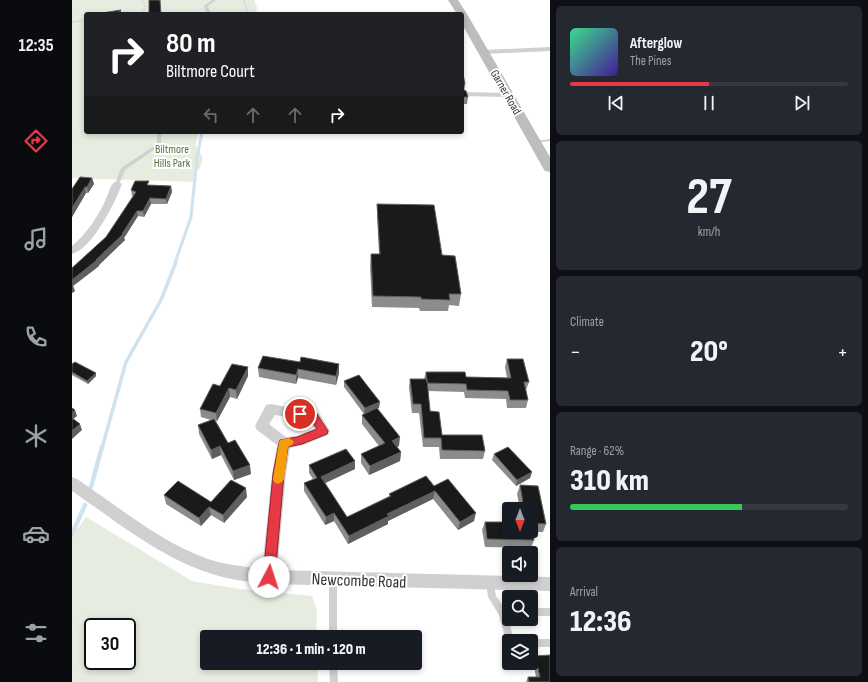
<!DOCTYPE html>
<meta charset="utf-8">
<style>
:root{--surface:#171b24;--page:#242831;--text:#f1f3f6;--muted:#9ea1a6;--line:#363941;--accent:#e63946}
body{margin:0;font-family:"Sofia Sans Condensed",sans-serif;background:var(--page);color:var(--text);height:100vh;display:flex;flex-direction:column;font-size:15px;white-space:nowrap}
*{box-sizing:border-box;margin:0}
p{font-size:13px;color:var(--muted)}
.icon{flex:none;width:22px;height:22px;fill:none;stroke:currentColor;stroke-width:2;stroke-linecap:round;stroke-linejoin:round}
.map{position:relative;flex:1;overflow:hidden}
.drawer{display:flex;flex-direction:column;gap:6px;padding:6px;background:#0d0f14;width:318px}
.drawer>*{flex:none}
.banner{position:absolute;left:12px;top:12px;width:380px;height:122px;border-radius:4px;box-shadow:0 2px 6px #0003;background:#202124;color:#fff;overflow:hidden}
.needle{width:26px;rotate:180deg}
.fabs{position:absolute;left:430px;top:502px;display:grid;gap:8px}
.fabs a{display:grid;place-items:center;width:36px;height:36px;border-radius:4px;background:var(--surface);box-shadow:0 2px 6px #0003;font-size:20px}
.speed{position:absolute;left:12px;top:618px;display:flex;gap:8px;font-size:20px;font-weight:700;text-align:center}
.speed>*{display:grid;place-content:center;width:52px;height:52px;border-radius:50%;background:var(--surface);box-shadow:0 2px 6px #0003;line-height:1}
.speed .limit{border:2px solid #111;border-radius:6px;background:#fff;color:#111}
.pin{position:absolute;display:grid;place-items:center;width:34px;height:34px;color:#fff;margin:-17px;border:2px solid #fff;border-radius:50%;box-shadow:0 1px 4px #0007}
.me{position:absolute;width:44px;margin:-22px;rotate:5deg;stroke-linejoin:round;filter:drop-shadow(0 0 3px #0008)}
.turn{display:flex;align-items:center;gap:14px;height:84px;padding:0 16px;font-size:18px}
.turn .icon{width:52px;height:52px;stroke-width:2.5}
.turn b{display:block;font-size:28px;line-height:34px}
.lanes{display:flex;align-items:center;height:38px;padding:0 16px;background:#0003;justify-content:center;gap:20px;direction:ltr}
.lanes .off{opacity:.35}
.big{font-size:30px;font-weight:800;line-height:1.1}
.drawer .tile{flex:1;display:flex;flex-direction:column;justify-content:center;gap:6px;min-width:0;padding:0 14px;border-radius:6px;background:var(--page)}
.drawer .dial{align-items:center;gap:0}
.dial b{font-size:52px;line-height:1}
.song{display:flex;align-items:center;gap:12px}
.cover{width:48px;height:48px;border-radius:6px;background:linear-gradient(135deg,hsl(150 70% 55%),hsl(260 70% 35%))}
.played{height:4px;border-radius:2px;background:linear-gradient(90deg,var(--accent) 50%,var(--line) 50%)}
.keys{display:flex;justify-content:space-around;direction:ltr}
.heat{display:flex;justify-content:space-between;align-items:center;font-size:22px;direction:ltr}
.charge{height:6px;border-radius:3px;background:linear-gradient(90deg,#34c759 62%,var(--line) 0)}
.trip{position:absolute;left:128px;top:630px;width:222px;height:40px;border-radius:4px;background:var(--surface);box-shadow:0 2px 6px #0003;font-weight:800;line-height:40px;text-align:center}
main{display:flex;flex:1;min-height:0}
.tabs{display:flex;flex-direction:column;width:72px;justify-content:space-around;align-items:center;background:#090b0e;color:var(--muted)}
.tabs .icon{width:28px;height:28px}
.tabs .current{color:var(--accent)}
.tabs b{font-size:18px;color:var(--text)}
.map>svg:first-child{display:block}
</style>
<main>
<nav class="tabs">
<b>12:35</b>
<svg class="icon current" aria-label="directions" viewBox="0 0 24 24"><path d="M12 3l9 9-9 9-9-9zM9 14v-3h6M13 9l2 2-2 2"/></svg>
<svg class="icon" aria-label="music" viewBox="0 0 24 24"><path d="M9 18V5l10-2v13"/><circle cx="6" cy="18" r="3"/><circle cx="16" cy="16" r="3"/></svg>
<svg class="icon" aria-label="phone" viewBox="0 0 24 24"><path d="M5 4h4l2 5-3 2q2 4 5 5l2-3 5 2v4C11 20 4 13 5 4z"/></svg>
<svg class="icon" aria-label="climate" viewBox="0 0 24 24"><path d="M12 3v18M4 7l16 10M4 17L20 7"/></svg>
<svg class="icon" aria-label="car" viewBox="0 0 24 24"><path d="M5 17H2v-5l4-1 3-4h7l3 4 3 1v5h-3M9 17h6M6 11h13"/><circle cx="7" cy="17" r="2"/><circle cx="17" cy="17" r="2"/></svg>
<svg class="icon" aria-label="filters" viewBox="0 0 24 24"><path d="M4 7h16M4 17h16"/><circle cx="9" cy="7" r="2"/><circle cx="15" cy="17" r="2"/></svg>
</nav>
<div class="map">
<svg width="478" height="682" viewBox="0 0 478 682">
<rect width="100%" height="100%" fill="#fff"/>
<path fill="#e6ecdf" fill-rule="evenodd" d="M 0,0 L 182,0 L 185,7 L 184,14 L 14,14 L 14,132 L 126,132 L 124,145 L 131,158 L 128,168 L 123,172 L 125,182 L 0,178 Z
M 14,517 L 120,581 L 168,589 L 240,596 L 245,610 L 244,637 L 135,637 L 135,663 L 245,663 L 246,682 L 0,682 L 0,536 ZM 21,627 L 55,627 L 55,661 L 21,661 Z"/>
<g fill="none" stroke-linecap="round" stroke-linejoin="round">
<path stroke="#cfe2ee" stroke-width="2" d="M 172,0 L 176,14"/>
<path stroke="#cfe2ee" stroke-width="3" d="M 103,263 L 119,217 L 125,158 L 130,132"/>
<path stroke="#cfe2ee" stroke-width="3.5" d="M 30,448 L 54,362 L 89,300 L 104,262"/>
<path stroke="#cfe2ee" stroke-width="4.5" d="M 19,487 L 30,447
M 0,534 L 13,505"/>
<path stroke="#cdcdcd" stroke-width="1.5" stroke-dasharray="1.5 1.5" stroke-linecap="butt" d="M 70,0 L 73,6 L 71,14
M 0,22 L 14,20"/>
<path fill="#d0d0d0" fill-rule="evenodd" d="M 140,0 L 144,0 L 136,6 L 137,10 L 140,14 L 136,14 L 133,10 L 132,6 Z
M 85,132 L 89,132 L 89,145 L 53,170 L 47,184 L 45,185 L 43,185 L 43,184 L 49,168 L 85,144 Z
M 478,139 L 478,141 L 463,143 L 461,142 L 463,141 Z
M 261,575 L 264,576 L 265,579 L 265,637 L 257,637 L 257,579 L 258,576 Z
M 418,579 L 421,580 L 424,596 L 433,609 L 437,609 L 437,617 L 436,617 L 442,641 L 437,641 L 437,645 L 435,644 L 434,641 L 427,615 L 416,597 L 414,583 L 415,580 Z
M 459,608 L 478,608 L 478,616 L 459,616 Z
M 459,639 L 478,639 L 478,647 L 459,647 L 459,641 L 456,641 Z
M 257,663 L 265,663 L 266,682 L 258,682 Z"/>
<path fill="#d0d0d0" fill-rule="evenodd" d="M 478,47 L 478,51 L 411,54 L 407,52 L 411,50 Z
M 390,92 L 436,93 L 440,95 L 436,97 L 390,96 Z
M 45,181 L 50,184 C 43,203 20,249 0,254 L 0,246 C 15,233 26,217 34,199 C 37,193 38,183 45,181 Z
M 199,404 L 247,413 L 258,431 L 256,435 L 231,445 L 218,448 L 214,474 L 205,570 L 478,577 L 478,591 L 197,584 C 178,582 158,580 140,574 C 87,557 44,521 0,491 L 0,477 L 5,479 C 47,507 88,542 136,559 C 153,565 172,566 190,569 L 200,474 L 205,445 L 185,430 L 183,426 L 194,405 ZM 203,415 L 238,421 L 242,429 L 225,436 L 214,437 L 197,424 Z"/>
<path fill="#bdbdbd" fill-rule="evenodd" d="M 376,0 L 386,0 L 395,14 L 478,157 L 478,172 L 473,171 L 471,168 L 390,24 L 390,14 L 385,14 Z"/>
</g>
<path fill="#8c8c8c" d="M 390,69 L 392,90 L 396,97 L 395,104 L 390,104 Z
M 353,132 L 366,132 L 366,133 L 353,133 Z
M 20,178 L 22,184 L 16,193 L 14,193 L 0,217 L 0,189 Z
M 78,185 L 99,186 L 100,192 L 95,204 L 79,204 L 72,217 L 66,216 L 52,238 L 53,240 L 27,265 L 27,266 L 1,286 L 3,291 L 0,293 L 0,268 L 34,237 L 61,196 L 60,196 L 59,190 Z
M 305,204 L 370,255 L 389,294 L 387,306 L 377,305 L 376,311 L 348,311 L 347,308 L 300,307 L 298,266 L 299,254 L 307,254 L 305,215 Z
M 191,356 L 267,373 L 264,385 L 226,378 L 224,384 L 187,377 L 186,368 Z
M 435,359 L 457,382 L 454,390 L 456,400 L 454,408 L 435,408 L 434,399 L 393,398 L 392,392 L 356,391 L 358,411 L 370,435 L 413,451 L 411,459 L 368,459 L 367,447 L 351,447 L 347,413 L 340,413 L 337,388 L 338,379 L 352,379 L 354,372 L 394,377 L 435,378 L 433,367 Z
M 0,364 L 24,376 L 16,384 L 0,375 Z
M 176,367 L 176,376 L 165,399 L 158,397 L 145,421 L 144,421 L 156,443 L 179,474 L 162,480 L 149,455 L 140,459 L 127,434 L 126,425 L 139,420 L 129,417 L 128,409 L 148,386 Z
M 272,381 L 307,408 L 305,408 L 327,446 L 325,447 L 329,452 L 328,461 L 297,475 L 289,463 L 289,454 L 307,446 L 290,424 L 290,415 L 292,414 L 272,387 Z
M 422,454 L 460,472 L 458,478 L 444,486 L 420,460 Z
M 237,465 L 283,469 L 253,483 L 275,517 L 317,496 L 317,494 L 362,486 L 402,521 L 386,530 L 361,499 L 316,521 L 316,524 L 276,544 L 262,521 L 253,525 L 232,491 L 232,483 L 241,479 L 237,473 Z
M 448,485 L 474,524 L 471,532 L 461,532 L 462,540 L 459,548 L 413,547 L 410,530 L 413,522 L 459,531 L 459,509 L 448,509 L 445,494 Z
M 92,495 L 139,502 L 175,497 L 152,523 L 139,515 L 129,526 L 94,504 Z
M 463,656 L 478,682 L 454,682 L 456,677 L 464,677 L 461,661 Z"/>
<path fill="#5f5f5f" d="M 49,10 L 49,13 L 48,14 L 43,14 Z
M 390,84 L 393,84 L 392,91 L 390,91 Z
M 20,178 L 22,184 L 16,193 L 15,187 Z
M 99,186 L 100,192 L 95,204 L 94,199 Z
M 13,187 L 14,193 L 0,217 L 0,208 Z
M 78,198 L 79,204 L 72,217 L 71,211 Z
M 65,211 L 66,216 L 52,238 L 53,240 L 27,265 L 27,266 L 1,286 L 3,291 L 0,293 L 0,280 L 24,260 L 50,234 Z
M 267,364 L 267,373 L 264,385 L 264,376 Z
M 176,367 L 176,376 L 165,399 L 164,390 Z
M 226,369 L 226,378 L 224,384 L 224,375 Z
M 24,373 L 24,376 L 16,384 L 15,381 Z
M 157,388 L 158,397 L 145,421 L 144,413 Z
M 308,402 L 307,408 L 292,414 L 293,408 Z
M 3,410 L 5,416 L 0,420 L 0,413 Z
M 8,424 L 10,430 L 0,439 L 0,431 Z
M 328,437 L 327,446 L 319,449 L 320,441 Z
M 148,446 L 149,455 L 140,459 L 139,450 Z
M 329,452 L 328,461 L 297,475 L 298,466 Z
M 283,461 L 283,469 L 249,485 L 249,477 Z
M 178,465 L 179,474 L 162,480 L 161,471 Z
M 460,472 L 458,478 L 444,486 L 445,480 Z
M 174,488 L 175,497 L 152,523 L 151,515 Z
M 363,491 L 361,499 L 316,521 L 316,524 L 276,544 L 277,536 L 315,514 Z
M 137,507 L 139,515 L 129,526 L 127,518 Z
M 262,513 L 262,521 L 253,525 L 254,517 Z
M 404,513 L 402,521 L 386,530 L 388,522 Z"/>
<path fill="#1a1a1a" stroke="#5f5f5f" d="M 77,0 L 88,0 L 89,14 L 90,14 L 77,14 Z
M 49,10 L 43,14 L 24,14 Z
M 390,69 L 393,84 L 390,84 Z
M 390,89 L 394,91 L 396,97 L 390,97 Z
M 8,177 L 20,178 L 15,187 L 13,187 L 0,208 L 0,189 Z
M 63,181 L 77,181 L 75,185 L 99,186 L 94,199 L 78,198 L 71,211 L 65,211 L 50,234 L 51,234 L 24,260 L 25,260 L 0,280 L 0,268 L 34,237 L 64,192 L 59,190 Z
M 305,204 L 362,205 L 370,255 L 383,256 L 389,294 L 377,294 L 378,300 L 349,299 L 349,297 L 301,296 L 299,254 L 308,254 Z
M 191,356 L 228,362 L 229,357 L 267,364 L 264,376 L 226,369 L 224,375 L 186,368 Z
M 435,359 L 451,359 L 457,382 L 452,382 L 456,400 L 438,400 L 436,391 L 395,390 L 394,384 L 355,383 L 354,372 L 393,372 L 394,377 L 439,378 Z
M 3,362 L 24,373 L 15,381 L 0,372 L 0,364 Z
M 160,364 L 176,367 L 164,390 L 157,388 L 144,413 L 128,409 L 141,384 L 148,386 Z
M 287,375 L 308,402 L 293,408 L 272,381 Z
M 338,379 L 355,379 L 358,411 L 367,412 L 370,435 L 410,435 L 413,451 L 370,450 L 369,438 L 352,438 L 349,404 L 341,404 Z
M 0,408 L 3,410 L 0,413 Z
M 305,408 L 328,437 L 320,441 L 329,452 L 298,466 L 289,454 L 313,443 L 290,415 Z
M 0,418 L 8,424 L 0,431 Z
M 142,419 L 156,443 L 163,440 L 178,465 L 161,471 L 148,446 L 139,450 L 126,425 Z
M 436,447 L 460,472 L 445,480 L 422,454 Z
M 274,449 L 283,461 L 249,477 L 275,517 L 319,496 L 317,494 L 354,476 L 362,486 L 376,479 L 404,513 L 388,522 L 363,491 L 315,514 L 317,516 L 277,536 L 262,513 L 254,517 L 232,483 L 245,478 L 237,465 Z
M 159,480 L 174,488 L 151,515 L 137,507 L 127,518 L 92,495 L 106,481 L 139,502 Z
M 448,485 L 466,486 L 474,524 L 459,523 L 462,540 L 415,539 L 413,522 L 437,522 L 437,531 L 459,531 L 459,509 L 452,509 Z
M 478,655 L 478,682 L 457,682 L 456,677 L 468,677 L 463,656 Z"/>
<path fill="#e63946" stroke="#96252e" d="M 228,411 L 245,414 L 256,431 L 255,434 L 230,444 L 216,447 L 212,474 L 203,577 L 201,581 L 197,582 L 193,581 L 191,577 L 201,474 L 207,443 L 208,440 L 225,437 L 245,429 L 239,420 L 224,417 L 223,414 L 224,412 Z"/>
<path fill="#f59e0b" d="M 217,438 L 220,440 L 222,442 L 220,445 L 216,447 L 212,479 L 210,482 L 206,484 L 202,482 L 201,479 L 207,443 L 208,440 Z"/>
<g text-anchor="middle" stroke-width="4" stroke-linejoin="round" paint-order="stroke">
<g font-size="12" fill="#333" stroke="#fff">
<text transform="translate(434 92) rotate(60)" y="4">Garner Road</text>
</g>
<g font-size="12" fill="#56703f" stroke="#fff">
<text x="100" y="153">Biltmore<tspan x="100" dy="14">Hills Park</tspan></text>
</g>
<g font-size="17" fill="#333" stroke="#fff">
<text transform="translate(287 580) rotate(2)" y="6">Newcombe Road</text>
</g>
</g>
</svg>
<div class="fabs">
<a><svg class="needle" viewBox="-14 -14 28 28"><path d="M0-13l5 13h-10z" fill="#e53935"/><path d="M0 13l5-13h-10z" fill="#9ea1a6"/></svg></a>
<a><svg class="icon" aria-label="sound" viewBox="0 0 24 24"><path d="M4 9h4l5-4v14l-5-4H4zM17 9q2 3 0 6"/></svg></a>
<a><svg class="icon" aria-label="search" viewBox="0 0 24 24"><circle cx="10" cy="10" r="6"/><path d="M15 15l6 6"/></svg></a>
<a><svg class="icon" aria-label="layers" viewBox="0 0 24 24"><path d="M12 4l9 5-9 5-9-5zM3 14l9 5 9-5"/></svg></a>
</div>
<div class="speed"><div class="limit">30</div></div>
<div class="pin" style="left:228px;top:414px;background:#d93025"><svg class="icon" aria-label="arrive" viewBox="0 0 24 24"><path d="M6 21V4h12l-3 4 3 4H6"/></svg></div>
<svg class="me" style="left:197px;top:577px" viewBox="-20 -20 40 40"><circle r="19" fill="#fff"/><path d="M0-13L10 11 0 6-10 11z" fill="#e63946"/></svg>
<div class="trip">12:36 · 1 min · 120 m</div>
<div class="banner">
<div class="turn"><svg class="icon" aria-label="right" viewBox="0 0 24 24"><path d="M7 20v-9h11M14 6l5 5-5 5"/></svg><div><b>80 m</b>Biltmore Court</div></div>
<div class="lanes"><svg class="icon off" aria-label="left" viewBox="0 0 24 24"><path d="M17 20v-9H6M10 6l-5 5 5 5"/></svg><svg class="icon off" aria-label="ahead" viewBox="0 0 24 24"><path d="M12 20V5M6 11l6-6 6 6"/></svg><svg class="icon off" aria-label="ahead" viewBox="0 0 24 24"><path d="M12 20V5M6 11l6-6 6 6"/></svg><svg class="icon" aria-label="right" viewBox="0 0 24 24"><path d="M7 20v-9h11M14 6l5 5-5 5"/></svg></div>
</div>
</div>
<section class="drawer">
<div class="tile">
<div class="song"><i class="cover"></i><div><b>Afterglow</b><p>The Pines</p></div></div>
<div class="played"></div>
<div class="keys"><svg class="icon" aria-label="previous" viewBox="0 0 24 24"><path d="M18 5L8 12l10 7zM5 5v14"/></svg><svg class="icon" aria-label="pause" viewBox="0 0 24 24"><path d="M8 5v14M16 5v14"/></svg><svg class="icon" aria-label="next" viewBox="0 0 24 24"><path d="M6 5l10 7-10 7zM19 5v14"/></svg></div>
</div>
<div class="tile dial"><b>27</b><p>km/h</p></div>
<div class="tile"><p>Climate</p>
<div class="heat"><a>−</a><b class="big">20°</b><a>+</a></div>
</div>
<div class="tile"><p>Range · 62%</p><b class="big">310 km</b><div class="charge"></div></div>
<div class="tile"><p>Arrival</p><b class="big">12:36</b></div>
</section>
</main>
